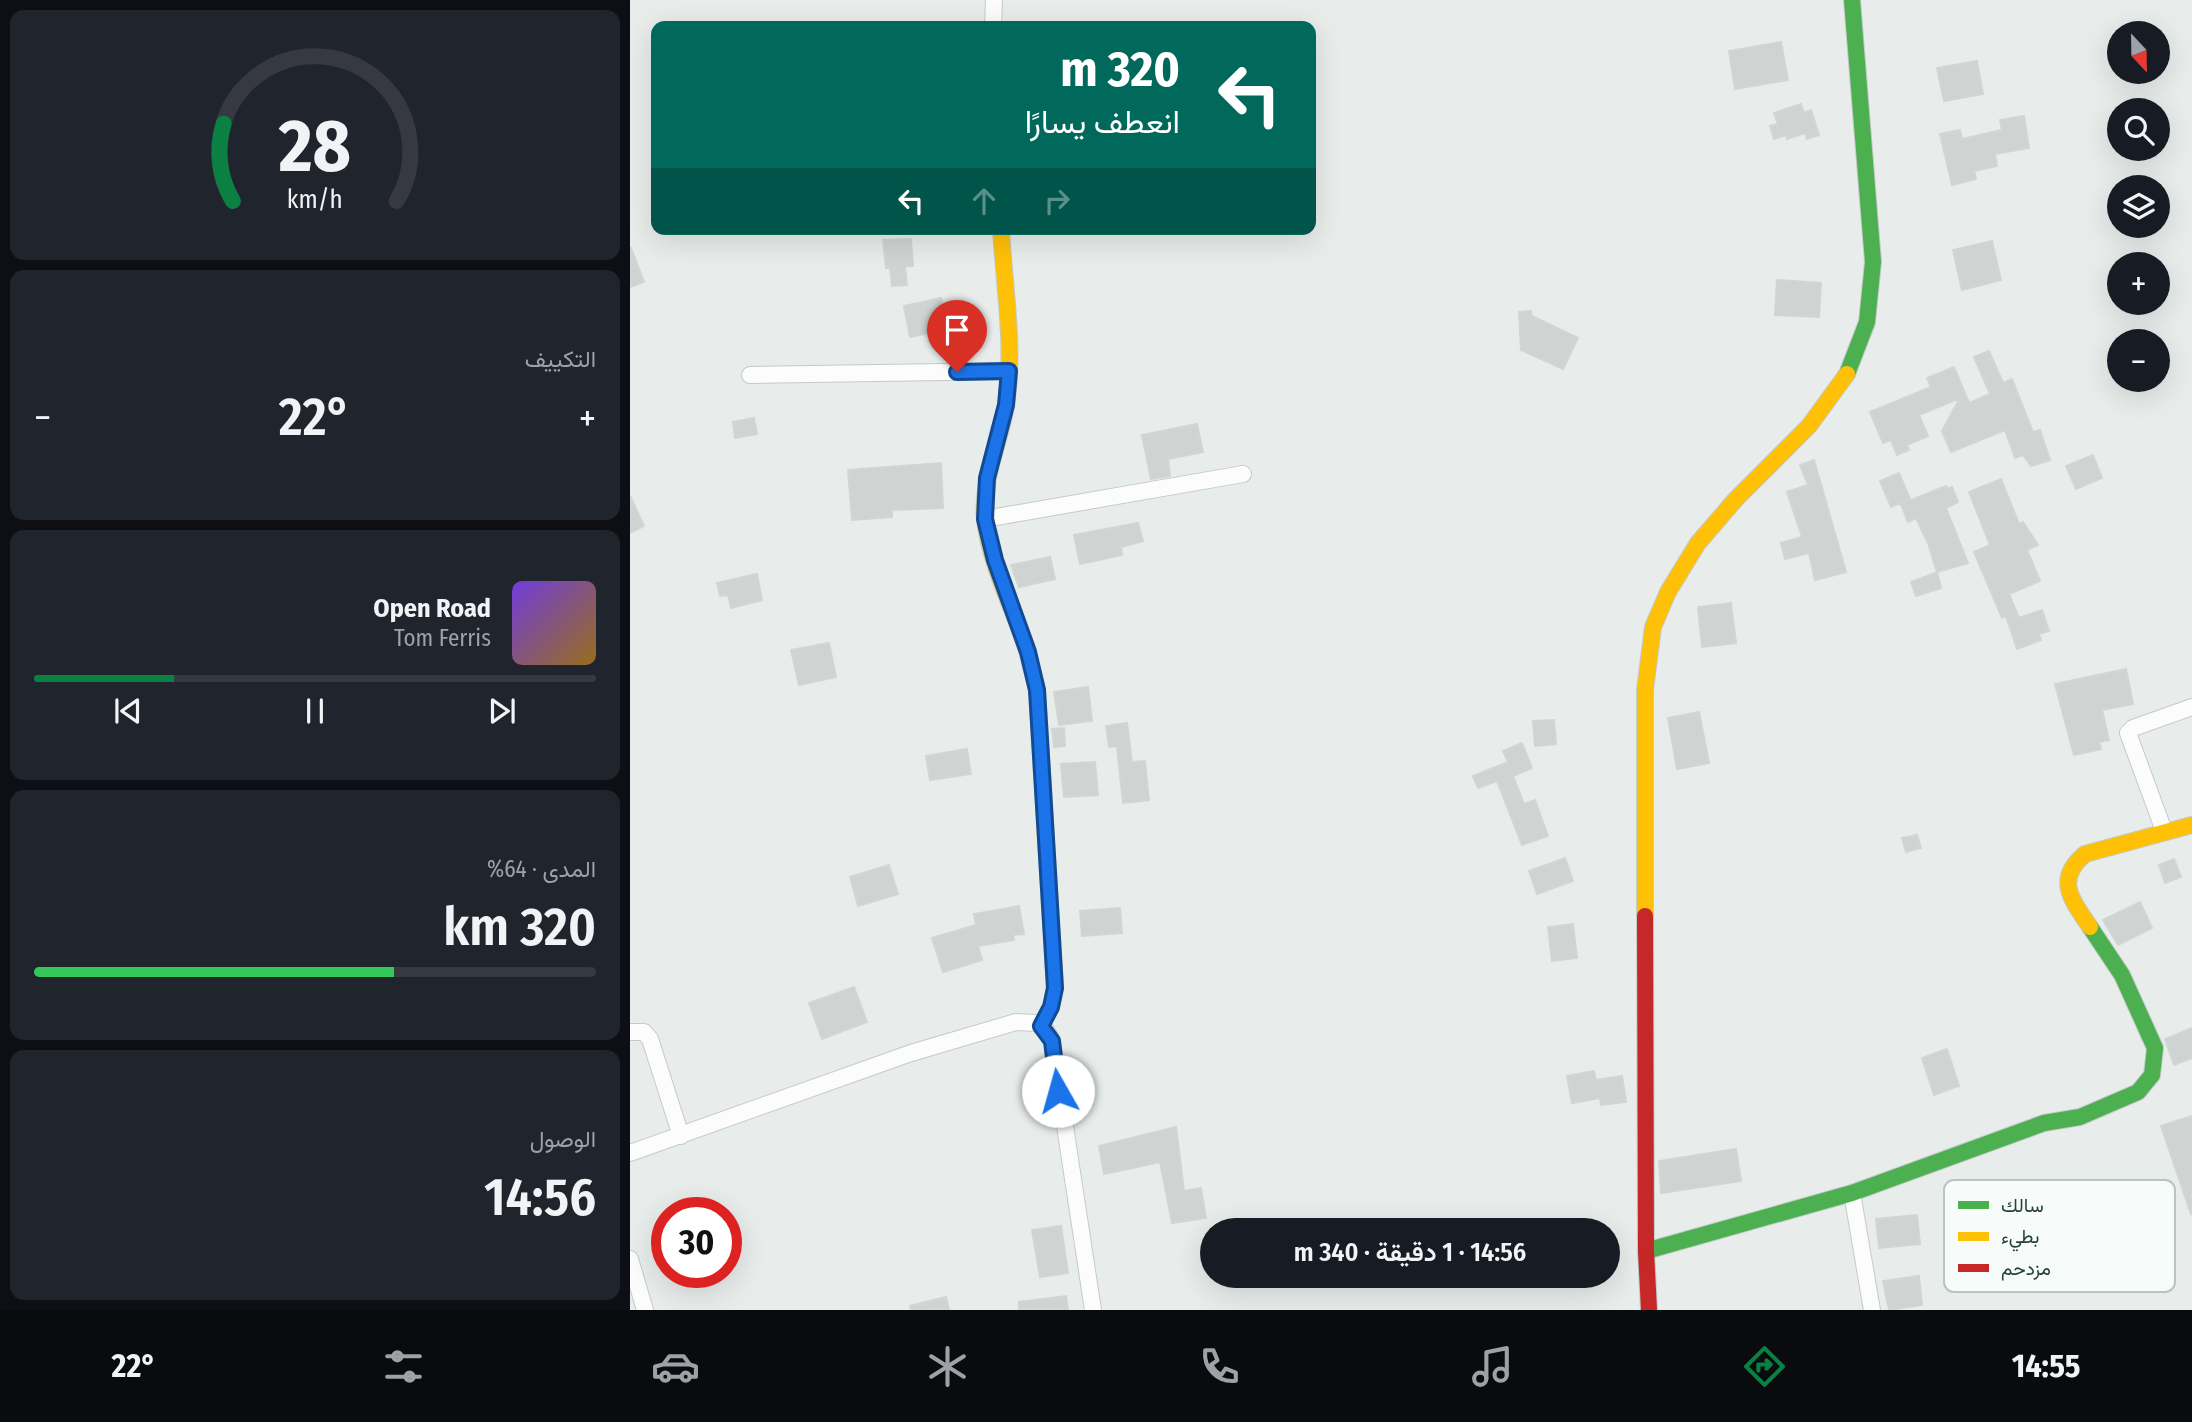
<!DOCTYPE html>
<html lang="ar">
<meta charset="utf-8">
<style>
:root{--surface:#171b24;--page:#20242c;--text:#f1f3f6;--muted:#9ea1a6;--line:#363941;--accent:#0b8043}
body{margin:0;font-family:"Fira Sans Condensed",Vazirmatn,sans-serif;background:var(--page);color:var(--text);direction:rtl;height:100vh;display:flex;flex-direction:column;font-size:26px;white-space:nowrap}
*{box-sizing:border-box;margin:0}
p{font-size:23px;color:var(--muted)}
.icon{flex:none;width:38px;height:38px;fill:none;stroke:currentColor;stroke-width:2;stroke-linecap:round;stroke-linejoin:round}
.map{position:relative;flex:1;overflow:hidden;direction:ltr}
.drawer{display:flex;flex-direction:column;gap:10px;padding:10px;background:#0d0f14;width:630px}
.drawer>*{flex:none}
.banner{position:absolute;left:21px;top:21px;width:665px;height:214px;border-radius:14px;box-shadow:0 7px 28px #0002;direction:rtl;background:#00695c;color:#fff;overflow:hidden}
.needle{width:46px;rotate:158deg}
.buttons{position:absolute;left:1477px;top:21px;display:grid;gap:14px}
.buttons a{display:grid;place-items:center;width:63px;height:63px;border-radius:50%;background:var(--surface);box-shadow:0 7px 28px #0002;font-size:35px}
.speed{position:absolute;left:21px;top:1197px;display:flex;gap:14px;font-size:35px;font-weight:700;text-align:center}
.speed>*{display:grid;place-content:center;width:91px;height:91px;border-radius:50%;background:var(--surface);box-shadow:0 7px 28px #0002;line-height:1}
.speed .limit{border:10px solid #d22;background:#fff;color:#111}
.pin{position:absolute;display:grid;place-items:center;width:60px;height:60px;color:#fff;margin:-72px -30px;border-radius:50% 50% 50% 0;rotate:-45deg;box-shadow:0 0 7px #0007}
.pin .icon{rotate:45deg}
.me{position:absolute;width:77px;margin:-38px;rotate:353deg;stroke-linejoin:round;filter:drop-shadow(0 0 5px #0008)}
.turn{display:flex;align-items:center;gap:24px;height:147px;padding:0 21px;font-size:32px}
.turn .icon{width:91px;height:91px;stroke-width:2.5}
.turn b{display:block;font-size:49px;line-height:60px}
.lanes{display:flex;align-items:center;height:66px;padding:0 21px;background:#0003;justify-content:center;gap:35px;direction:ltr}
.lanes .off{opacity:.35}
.big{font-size:52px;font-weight:600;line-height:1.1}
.drawer .tile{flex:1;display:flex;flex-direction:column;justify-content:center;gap:10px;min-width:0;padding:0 24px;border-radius:14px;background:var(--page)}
.drawer .dial{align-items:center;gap:0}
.dial svg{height:182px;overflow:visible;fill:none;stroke:var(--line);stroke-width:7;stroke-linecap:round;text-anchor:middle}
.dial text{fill:var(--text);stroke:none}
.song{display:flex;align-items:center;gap:21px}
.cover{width:84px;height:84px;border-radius:10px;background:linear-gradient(135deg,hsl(260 70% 55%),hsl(40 70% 35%))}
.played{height:7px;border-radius:4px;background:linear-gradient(90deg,var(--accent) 25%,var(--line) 25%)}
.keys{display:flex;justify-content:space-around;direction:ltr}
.heat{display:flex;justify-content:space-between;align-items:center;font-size:38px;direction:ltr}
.charge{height:10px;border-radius:5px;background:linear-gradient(90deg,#34c759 64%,var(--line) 0)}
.trip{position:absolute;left:570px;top:1218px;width:420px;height:70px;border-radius:35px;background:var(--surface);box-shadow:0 7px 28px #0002;font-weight:600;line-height:70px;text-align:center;direction:rtl}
.tab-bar{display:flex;height:112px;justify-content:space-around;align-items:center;background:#090b0e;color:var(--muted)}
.tab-bar .icon{width:49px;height:49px}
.tab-bar .on{color:var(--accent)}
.tab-bar b{font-size:32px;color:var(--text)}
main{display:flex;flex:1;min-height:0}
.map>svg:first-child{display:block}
</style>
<main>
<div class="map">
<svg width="1562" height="1310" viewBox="0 0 1562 1310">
<rect width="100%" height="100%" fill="#e8edeb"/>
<path fill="#cfd4d2" stroke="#d1d6d4" stroke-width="2" d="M 1151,42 L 1158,80 L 1105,89 L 1099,51 Z
M 1347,61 L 1353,94 L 1314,101 L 1307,68 Z
M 1171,104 L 1174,113 L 1181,110 L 1189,135 L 1177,139 L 1175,133 L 1157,139 L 1156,135 L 1144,139 L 1140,126 L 1148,124 L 1144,113 Z
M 1394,116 L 1399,148 L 1365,154 L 1367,166 L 1344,171 L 1346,179 L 1322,185 L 1310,134 L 1330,130 L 1332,139 L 1372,130 L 1370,120 Z
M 281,239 L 283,266 L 275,266 L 277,285 L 262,286 L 260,268 L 256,268 L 253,240 Z
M 1362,241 L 1371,280 L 1332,290 L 1323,250 Z
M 1,248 L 14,282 L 0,287 L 0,249 Z
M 1147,280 L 1191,283 L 1189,317 L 1145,315 Z
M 311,298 L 318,329 L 280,337 L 274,306 Z
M 901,311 L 902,316 L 948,338 L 933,369 L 891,350 L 889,312 Z
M 1359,351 L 1373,383 L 1382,379 L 1403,432 L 1410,430 L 1420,460 L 1401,466 L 1393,455 L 1385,458 L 1375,430 L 1321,452 L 1312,431 L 1330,398 L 1289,415 L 1298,436 L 1277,445 L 1279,450 L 1267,455 L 1261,440 L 1253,443 L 1240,412 L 1301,387 L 1297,378 L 1324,367 L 1339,403 L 1360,394 L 1344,357 Z
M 124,418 L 127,434 L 105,438 L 103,422 Z
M 567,424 L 573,452 L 538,459 L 540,476 L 521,479 L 512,435 Z
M 1463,455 L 1472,478 L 1446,489 L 1436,466 Z
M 1184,460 L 1216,572 L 1185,580 L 1179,553 L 1155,559 L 1151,543 L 1172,537 L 1157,492 L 1178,485 L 1170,465 Z
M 311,463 L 313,508 L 262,510 L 262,517 L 222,520 L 218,470 Z
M 1269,473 L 1280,499 L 1261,507 L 1250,481 Z
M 1371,479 L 1389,524 L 1393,522 L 1408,545 L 1397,550 L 1410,581 L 1379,594 L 1389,618 L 1412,610 L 1419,631 L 1409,634 L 1411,640 L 1387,649 L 1376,616 L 1372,618 L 1344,552 L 1360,545 L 1339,492 Z
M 1316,486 L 1317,489 L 1322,487 L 1328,502 L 1316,508 L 1338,563 L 1307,572 L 1298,543 L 1286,518 L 1278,522 L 1271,504 Z
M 0,496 L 14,526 L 0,533 Z
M 508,523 L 513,541 L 491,547 L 492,555 L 450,564 L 444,535 Z
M 420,557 L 425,579 L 389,587 L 381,565 Z
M 1307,572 L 1311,588 L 1286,596 L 1281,582 Z
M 127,574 L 132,600 L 101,608 L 98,595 L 90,596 L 87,583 Z
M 1101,603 L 1106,643 L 1072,647 L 1068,607 Z
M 199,643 L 206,677 L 169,685 L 161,650 Z
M 1496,669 L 1503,704 L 1472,710 L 1479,740 L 1469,742 L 1471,749 L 1444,755 L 1425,684 Z
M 458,687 L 462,721 L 429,725 L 424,692 Z
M 1069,712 L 1079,763 L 1047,769 L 1038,718 Z
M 924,720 L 926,744 L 905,746 L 903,721 Z
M 497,723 L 502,762 L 515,761 L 519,800 L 493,803 L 487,746 L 479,747 L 476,726 Z
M 434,728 L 435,746 L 424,747 L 422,729 Z
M 892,743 L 902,768 L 883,776 L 894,804 L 905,800 L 918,836 L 892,845 L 867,781 L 848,788 L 843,776 L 878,762 L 873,751 Z
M 337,749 L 341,774 L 300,780 L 296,756 Z
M 465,762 L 468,795 L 434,797 L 431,764 Z
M 1287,835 L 1291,848 L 1276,852 L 1272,838 Z
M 935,858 L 943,881 L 907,894 L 899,871 Z
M 1544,859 L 1551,877 L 1535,883 L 1529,865 Z
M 259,865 L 268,894 L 228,906 L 220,877 Z
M 1510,902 L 1522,928 L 1488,945 L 1473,920 Z
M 389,906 L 394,934 L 383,935 L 384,940 L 348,946 L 352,960 L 313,972 L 302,938 L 346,925 L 344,914 Z
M 490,908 L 492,933 L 452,936 L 450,911 Z
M 943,924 L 947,958 L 922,961 L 918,927 Z
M 224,987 L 237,1022 L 192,1039 L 179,1003 Z
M 1562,1028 L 1562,1058 L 1544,1065 L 1535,1039 Z
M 1317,1049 L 1329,1086 L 1304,1095 L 1292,1058 Z
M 964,1071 L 966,1080 L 992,1076 L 996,1102 L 971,1105 L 970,1098 L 942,1103 L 937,1076 Z
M 1562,1116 L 1562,1213 L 1561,1214 L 1531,1126 Z
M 546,1127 L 554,1191 L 571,1188 L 576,1218 L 542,1223 L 530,1162 L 474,1174 L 469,1146 Z
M 1106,1149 L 1111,1181 L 1031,1193 L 1029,1161 Z
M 1287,1215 L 1290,1244 L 1249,1248 L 1246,1219 Z
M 431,1226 L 438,1273 L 410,1277 L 402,1230 Z
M 1289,1276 L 1292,1305 L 1259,1310 L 1253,1281 Z
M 436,1296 L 438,1310 L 389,1310 L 389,1302 Z
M 316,1297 L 319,1310 L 281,1310 L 280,1306 Z"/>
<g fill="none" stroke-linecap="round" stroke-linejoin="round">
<defs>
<path id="street" d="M 363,26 L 364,0
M 120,375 L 379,371
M 355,519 L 613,474
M 1534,831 L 1498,733 L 1503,728 L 1562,707
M 0,1032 L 14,1032 L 20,1039 L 51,1136
M 0,1153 L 281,1053 L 386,1022 L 406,1023 L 416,1030 L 422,1041 L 463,1310
M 1222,1193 L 1242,1310
M 0,1259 L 15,1310"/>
<path id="fast" d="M 1217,374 L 1237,322 L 1243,262 L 1222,0
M 396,646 L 407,690 L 425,988 L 421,1007 L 411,1026
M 1016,1251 L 1222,1193 L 1414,1123 L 1450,1117 L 1508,1092 L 1522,1075 L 1525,1048 L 1492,975 L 1460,927"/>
<path id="slow" d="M 371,229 C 374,286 385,348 376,405 C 370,443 351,480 355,520 C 360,563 382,606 396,646
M 1015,916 L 1015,690 L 1023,627 L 1038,592 L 1068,543 L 1106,499 L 1179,426 L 1217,374
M 1460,927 C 1442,900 1424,880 1455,854 L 1562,825"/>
<path id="jam" d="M 1015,916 L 1016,1251 L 1019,1310"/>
</defs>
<use href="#street" stroke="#c5cac8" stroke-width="18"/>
<use href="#fast" stroke="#c3cbc8" stroke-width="18"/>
<use href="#slow" stroke="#c3cbc8" stroke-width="18"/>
<use href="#jam" stroke="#c3cbc8" stroke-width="18"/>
<use href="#street" stroke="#fcfcfc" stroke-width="16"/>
<use href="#fast" stroke="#4caf50" stroke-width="16"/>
<use href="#slow" stroke="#ffc107" stroke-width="16"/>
<use href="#jam" stroke="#c62828" stroke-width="16"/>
</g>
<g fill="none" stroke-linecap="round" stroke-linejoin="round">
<defs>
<path id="route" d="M 327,372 L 379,371 L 376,405 L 357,478 L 355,519 L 365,560 L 398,652 L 407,690 L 425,988 L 421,1007 L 411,1026 L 422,1041 L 428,1091"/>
</defs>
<use href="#route" stroke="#114b97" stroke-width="18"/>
<use href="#route" stroke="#1a73e8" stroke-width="12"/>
</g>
<rect x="1314" y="1180" width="231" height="112" rx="10" fill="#f7fbf9" stroke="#b8c4c0" stroke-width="2"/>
<rect x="1328" y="1201" width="31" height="8" fill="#4caf50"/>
<rect x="1328" y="1232" width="31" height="9" fill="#ffc107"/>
<rect x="1328" y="1264" width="31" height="8" fill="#c62828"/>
<g font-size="19" fill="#24423a">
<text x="1371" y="1212">سالك</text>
<text x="1371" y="1243">بطيء</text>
<text x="1371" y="1275">مزدحم</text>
</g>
</svg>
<div class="buttons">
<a><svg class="needle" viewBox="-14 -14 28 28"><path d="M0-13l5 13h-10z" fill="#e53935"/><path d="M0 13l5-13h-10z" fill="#9ea1a6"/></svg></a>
<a><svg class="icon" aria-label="search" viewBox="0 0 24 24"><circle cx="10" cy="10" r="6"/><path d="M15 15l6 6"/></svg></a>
<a><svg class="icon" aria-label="layers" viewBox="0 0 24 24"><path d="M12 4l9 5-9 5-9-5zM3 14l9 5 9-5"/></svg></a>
<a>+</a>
<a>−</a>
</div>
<div class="speed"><div class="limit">30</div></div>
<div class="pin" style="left:327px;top:372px;background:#d93025"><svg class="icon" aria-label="arrive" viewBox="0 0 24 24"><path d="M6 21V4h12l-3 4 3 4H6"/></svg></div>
<svg class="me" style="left:428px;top:1091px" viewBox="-20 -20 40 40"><circle r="19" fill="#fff"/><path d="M0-13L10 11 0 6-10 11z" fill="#1a73e8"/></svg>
<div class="trip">14:56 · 1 دقيقة · 340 m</div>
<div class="banner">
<div class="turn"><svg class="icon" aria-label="left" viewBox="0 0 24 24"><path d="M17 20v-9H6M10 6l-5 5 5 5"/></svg><div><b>320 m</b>انعطف يسارًا</div></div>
<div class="lanes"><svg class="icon" aria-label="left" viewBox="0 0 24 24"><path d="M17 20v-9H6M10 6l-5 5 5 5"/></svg><svg class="icon off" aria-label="ahead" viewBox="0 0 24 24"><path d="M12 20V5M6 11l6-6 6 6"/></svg><svg class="icon off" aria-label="right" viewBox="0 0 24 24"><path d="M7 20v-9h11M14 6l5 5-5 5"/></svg></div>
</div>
</div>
<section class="drawer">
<div class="tile dial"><svg viewBox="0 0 100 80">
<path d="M14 69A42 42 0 1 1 86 69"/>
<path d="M14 69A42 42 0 0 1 10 35" stroke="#0b8043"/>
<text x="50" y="56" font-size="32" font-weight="700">28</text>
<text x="50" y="72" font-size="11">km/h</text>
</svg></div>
<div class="tile"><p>التكييف</p>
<div class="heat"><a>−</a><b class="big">22°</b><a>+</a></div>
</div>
<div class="tile">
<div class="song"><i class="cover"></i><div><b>Open Road</b><p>Tom Ferris</p></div></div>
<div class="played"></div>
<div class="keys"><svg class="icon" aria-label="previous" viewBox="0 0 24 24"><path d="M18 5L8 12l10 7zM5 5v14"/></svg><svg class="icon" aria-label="pause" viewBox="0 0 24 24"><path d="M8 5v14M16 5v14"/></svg><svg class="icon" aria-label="next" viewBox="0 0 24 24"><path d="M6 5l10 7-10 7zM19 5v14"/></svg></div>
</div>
<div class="tile"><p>المدى · 64%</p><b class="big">320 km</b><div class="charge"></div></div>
<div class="tile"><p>الوصول</p><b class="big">14:56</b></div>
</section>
</main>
<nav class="tab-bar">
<b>14:55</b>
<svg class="icon on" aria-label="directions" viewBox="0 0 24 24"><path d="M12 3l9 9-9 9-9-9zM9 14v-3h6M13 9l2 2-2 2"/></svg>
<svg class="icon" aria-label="music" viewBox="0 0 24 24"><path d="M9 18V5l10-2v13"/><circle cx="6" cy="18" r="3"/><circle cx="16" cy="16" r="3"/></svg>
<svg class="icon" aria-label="phone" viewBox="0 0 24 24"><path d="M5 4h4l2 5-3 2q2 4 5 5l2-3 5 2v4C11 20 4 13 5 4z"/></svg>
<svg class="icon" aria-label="climate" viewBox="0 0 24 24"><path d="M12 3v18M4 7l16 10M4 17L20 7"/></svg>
<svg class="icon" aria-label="car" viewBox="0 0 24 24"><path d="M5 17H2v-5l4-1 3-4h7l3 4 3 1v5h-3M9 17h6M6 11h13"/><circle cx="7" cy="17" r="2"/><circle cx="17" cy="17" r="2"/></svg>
<svg class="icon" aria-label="filters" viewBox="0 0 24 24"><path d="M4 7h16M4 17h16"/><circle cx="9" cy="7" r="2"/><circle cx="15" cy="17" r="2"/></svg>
<b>22°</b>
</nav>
